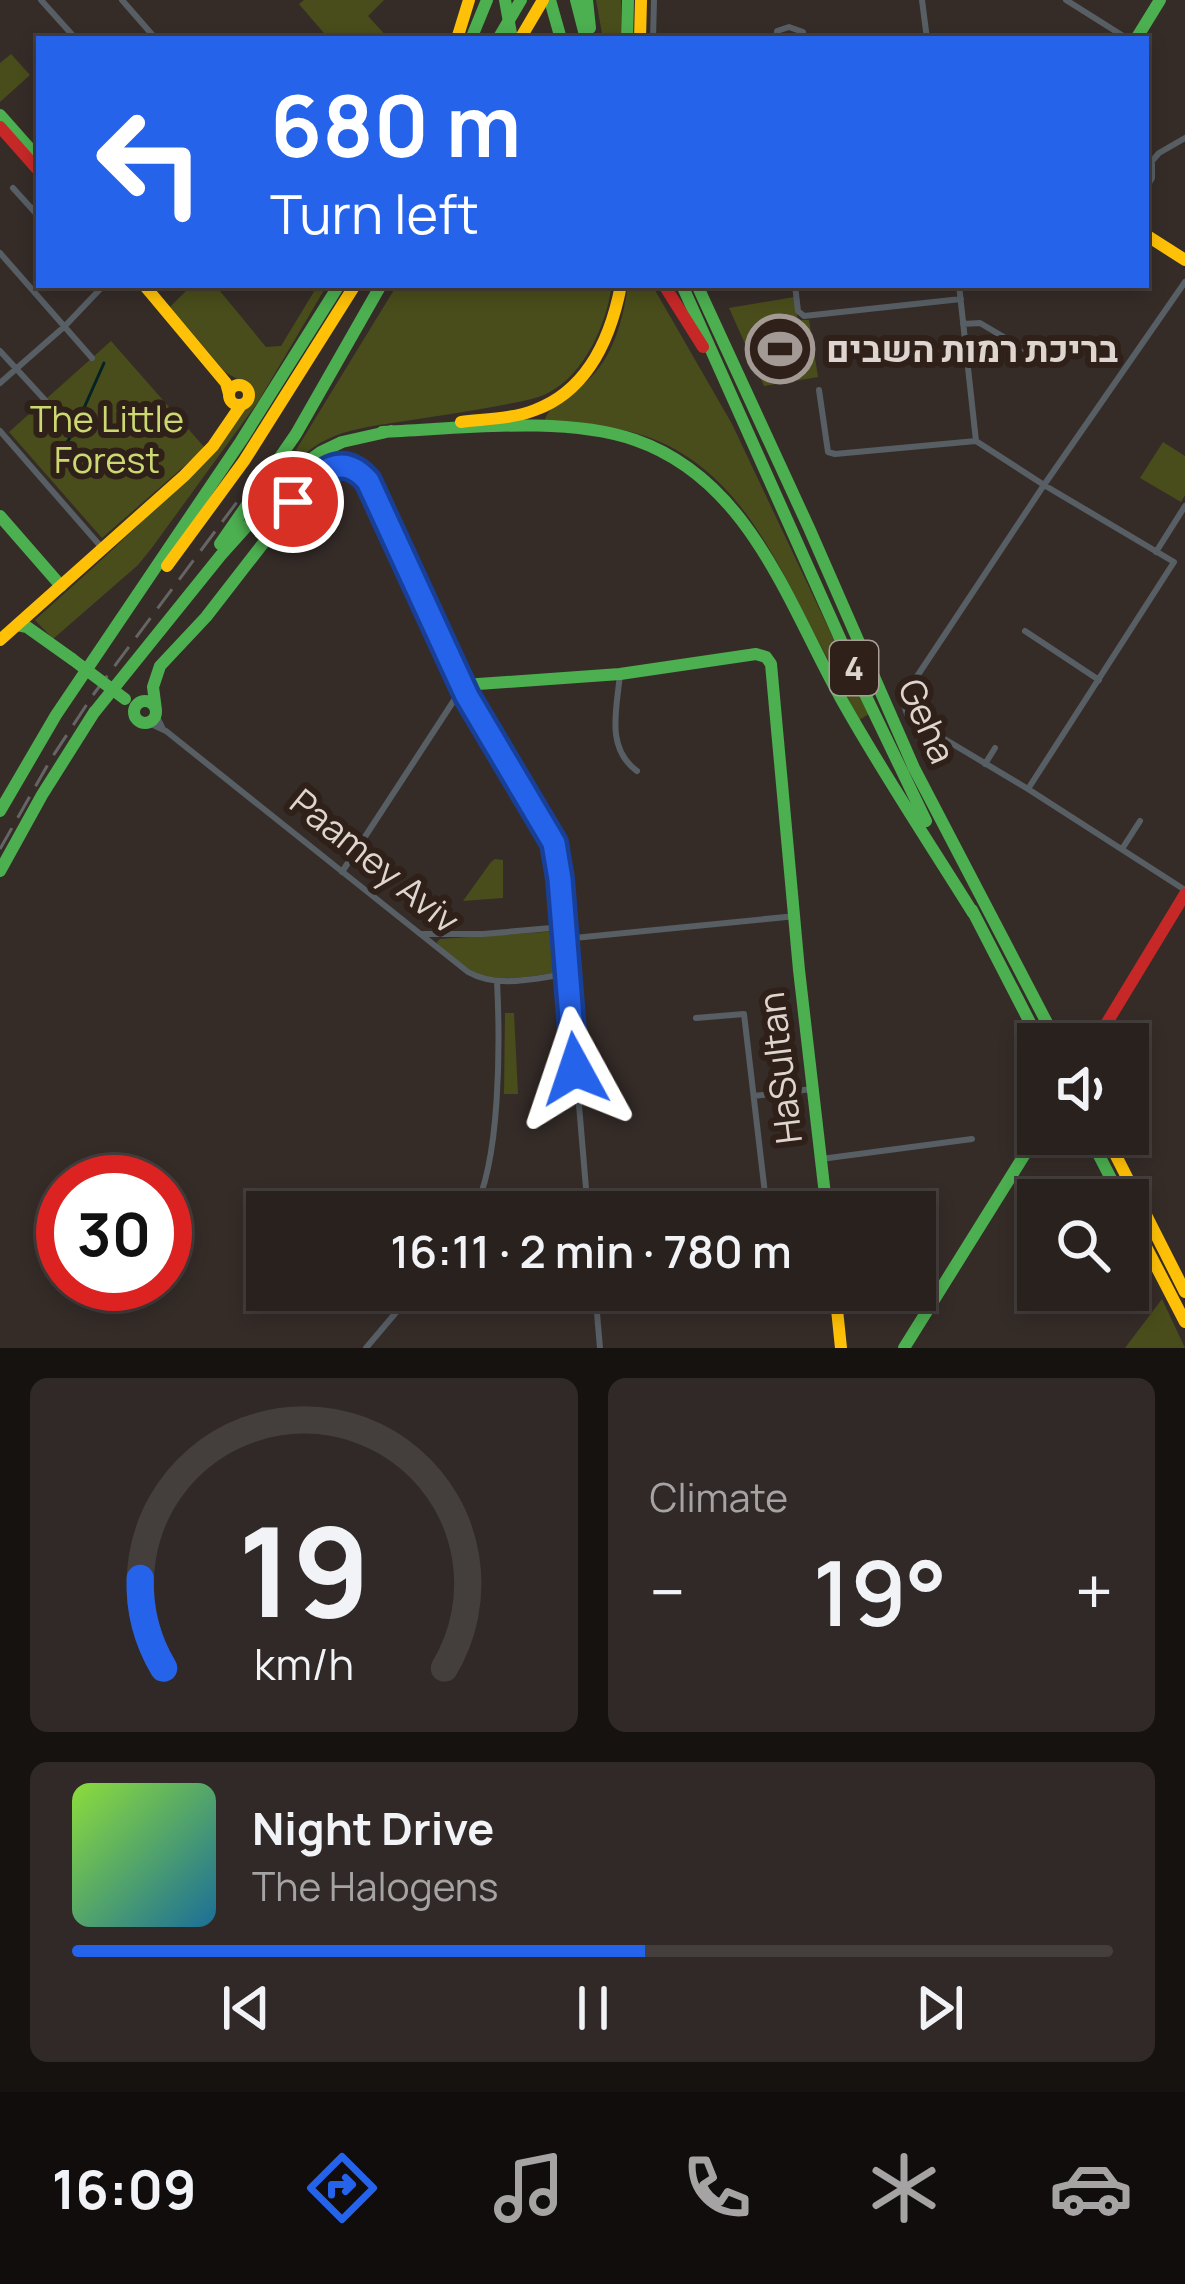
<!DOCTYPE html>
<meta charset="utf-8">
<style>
:root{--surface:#28211e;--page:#302927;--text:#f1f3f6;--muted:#a5a3a4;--line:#443e3c;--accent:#2563eb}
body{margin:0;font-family:Manrope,Heebo,sans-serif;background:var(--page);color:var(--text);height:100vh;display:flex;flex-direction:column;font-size:45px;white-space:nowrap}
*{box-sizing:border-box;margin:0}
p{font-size:39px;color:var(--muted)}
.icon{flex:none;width:66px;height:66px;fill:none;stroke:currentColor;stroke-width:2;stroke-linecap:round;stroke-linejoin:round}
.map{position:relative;height:1348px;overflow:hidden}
.drawer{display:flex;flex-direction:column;gap:30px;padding:30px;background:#161210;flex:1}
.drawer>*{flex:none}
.banner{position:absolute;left:36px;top:36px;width:1113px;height:252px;border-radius:0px;box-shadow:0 6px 18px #0003,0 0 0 3px var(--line);background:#2563eb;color:#fff;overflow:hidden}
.buttons{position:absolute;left:1017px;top:1023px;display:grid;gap:24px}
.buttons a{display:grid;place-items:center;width:132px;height:132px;border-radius:0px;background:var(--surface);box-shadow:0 6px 18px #0003,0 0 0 3px var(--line);font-size:60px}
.speed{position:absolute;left:36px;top:1155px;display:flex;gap:24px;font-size:60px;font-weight:700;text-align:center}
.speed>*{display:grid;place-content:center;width:156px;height:156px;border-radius:50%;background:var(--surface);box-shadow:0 6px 18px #0003,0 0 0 3px var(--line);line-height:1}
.speed .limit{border:18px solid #d22;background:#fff;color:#111}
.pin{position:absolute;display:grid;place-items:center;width:102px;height:102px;color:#fff;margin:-51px;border:6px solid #fff;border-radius:50%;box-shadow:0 3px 12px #0007}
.me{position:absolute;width:132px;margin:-66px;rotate:355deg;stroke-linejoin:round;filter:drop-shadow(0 0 9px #0008)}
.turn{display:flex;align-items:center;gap:42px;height:252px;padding:0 36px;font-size:54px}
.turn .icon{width:156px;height:156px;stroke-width:2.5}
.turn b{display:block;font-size:84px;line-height:102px}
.big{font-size:90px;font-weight:600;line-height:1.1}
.drawer .widget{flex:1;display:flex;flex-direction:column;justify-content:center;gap:18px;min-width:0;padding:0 42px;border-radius:18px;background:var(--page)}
.drawer .dial{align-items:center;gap:0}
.dial svg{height:312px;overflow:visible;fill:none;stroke:var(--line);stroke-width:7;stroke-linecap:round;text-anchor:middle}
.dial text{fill:var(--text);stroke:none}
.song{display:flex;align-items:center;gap:36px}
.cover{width:144px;height:144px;border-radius:18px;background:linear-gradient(135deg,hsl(90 70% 55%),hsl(200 70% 35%))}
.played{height:12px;border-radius:6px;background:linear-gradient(90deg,var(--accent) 55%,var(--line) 55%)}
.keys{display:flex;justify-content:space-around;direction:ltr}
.heat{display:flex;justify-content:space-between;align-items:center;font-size:66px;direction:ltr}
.drawer .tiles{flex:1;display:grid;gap:30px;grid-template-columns:1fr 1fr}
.widget:last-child{grid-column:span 2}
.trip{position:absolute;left:246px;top:1191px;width:690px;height:120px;border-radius:0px;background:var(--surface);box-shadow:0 6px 18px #0003,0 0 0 3px var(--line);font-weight:600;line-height:120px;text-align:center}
.dock{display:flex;height:192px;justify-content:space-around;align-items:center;background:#100d0c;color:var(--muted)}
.dock .icon{width:84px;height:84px}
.dock .current{color:var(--accent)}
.dock b{font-size:54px;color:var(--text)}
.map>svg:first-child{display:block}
</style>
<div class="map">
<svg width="1185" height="1348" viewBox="0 0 1185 1348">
<rect width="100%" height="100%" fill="#352c28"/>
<path fill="#494d1b" d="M 304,0 L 384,0 L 368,16 L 389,39 L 329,39 L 299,4 Z
M 596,0 L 621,0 L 621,39 L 603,39 Z
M 11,54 L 30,75 L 0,102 L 0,63 Z
M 192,285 L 215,285 L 266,347 L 281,346 L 318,285 L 327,285 L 258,402 L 151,549 L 138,565 L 53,639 L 35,620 C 106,556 179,492 237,415 C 243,407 250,405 255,395 L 253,388 L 225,372 L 170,307 Z
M 397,285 L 474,285 L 503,291 L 527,285 L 612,285 C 606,325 585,374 548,393 C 534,400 517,402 503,405 C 466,412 429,417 392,423 C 360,428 331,432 306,453 L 296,450 Z
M 628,285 L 652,285 L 732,424 L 869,714 L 859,720 C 841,684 822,648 803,612 C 767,540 727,464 645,436 C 612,425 578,425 544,423 C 549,402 570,397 585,383 C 613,359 623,320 628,285 Z
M 794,297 L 798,320 L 809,320 L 818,377 L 764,386 L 729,308 Z
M 111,341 L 205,448 L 102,538 L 9,432 Z
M 1163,442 L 1185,456 L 1185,495 L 1181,502 L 1140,478 Z
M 495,859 L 503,860 L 503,898 L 463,901 L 491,862 Z
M 560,931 L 563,972 C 538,974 506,983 481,975 C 465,969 451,957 438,946 L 437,942 L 440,939 Z
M 505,1013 L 514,1013 L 518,1094 L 504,1094 Z
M 1162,1299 L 1185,1348 L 1125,1348 Z"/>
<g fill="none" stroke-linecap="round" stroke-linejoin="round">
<path stroke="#052224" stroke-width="3" d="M 52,463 L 72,435 L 104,363"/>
<path stroke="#575e64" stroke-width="6" d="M 41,0 L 76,39
M 122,0 L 156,39
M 922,0 L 927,39
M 1066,0 L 1128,39
M 653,39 L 654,0
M 777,39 L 777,31 L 789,27 L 803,32 L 804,39
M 13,188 L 32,209
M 1146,188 L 1152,178 L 1152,161 L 1159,153 L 1185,138
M 39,204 L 32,209 L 39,217
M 0,253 L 92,358
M 1185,282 L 1044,485 L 902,699 L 907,714 L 916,722 L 1028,789 L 1185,890
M 795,285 L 798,311 L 804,316 L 961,299
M 959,285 L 976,441 L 1044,485 L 1174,562 L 1028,789
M 963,324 L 980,323 L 1041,359 L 1046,353
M 0,351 L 45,400
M 0,383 L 65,326 L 104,285
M 819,390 L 828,452 L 835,454 L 976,441
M 0,431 L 103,549
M 1156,552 L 1185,506
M 1025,631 L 1099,680
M 620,674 C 617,708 605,748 637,771
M 464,685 L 486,730 L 547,827 L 554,843 L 560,879 L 588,1212
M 156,715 L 163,729
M 149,723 L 166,731 L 468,972 C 498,989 535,978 567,974
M 985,764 L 995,748
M 1122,849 L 1140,821
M 342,872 L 464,685
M 423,934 L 483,934 L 563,927
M 564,939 L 796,916
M 696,1018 L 744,1014 L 766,1202
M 754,1096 L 812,1089
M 821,1159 L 972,1139
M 473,1212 C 501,1162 500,1040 497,981
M 595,1290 L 600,1348
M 366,1348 L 415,1290"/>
<path stroke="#4caf50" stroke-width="12" d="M 505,0 L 512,39
M 550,0 L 561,39
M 576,0 L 586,39
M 587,0 L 590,28
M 471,39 L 487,0
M 627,39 L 628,0
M 1136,39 L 1160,0
M 0,115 L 39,159
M 498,285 L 510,285
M 682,285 L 864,692 L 926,821
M 697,285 L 809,528 L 914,768 L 1058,1044
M 382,432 C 458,429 563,415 635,440 C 751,480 789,607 844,704 C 884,775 930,844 973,913
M 0,516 L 61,586
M 220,544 L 296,434 L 381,285
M 17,625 L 27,627 L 72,659
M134 712a11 11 0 1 1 22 0a11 11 0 1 1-22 0Z
M 156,710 L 153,687 L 160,666 L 206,617 L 310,483 C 333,463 344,460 368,481 L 464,685 L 620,674 L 756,654 L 766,657 L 771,664 L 799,970 L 827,1212
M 93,714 L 221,555 L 300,467 L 321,452 L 342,442 L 391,431
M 0,811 L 56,715 L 241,441 L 339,285
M 0,871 L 42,795 L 95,711
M 972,910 L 1041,1044
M 1088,1134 L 1122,1200
M 904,1348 L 1038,1133"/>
<path stroke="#ffc107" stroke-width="12" d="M 457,39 L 469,0
M 640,39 L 641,0
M 1146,235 L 1185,260
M 144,285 L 226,383 L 229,394
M229 395a10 10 0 1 1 20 0a10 10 0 1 1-20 0Z
M 461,422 C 485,419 512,419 535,410 C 589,390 611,337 621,285
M 167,566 L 244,461 L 355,285
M 0,640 L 184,476 L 213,446 L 241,405
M 1105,1134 L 1185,1292
M 1128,1212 L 1185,1322
M 835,1290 L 841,1348"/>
<path stroke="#c62828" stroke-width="12" d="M 0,127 L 39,171
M 664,285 L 703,347
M 1094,1044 L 1185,894"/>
<path stroke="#656565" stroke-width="3" stroke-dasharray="24 12" stroke-linecap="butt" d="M 0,849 L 51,759 L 93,695 L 243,494"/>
<path stroke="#4caf50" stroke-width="12" d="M 498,39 L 521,0
M 72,659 L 125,699"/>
<path stroke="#ffc107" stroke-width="12" d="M 520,39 L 543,0"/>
</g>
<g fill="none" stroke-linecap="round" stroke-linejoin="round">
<defs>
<path id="route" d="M 293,502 C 315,478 338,447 368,481 L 467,696 L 554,843 L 560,879 L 575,1069"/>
</defs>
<use href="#route" stroke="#184099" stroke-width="30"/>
<use href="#route" stroke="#2563eb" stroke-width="21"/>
</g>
<defs>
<symbol id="stadium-ring" viewBox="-11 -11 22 22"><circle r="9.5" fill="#2f2119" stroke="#a49a95" stroke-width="1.5"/><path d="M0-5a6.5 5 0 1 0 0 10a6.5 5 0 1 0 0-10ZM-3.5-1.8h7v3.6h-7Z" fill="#a49a95"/></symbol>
</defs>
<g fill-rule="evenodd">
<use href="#stadium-ring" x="742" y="311" width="76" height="76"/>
</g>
<g text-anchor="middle" stroke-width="12" stroke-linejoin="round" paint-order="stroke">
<rect fill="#2f2119" stroke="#aa9f99" stroke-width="3" x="830" y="641" width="48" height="54" rx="9"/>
<g font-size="33" font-weight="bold" fill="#dfd5d0">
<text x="854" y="680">4</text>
</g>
<g font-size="36" font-weight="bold" fill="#dfd5d0" stroke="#2f2119" text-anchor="start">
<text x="826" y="362">בריכת רמות השבים</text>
</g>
<g font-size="36" fill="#ccd972" stroke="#2f2119">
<text x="107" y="432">The Little<tspan x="107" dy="41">Forest</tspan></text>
</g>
<g font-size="36" fill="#dfd5d0" stroke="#2f2119">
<text transform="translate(927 721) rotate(66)" y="13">Geha</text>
<text transform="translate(375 861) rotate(39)" y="13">Paamey Aviv</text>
<text transform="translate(780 1068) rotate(-97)" y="13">HaSultan</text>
</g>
</g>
</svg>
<div class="buttons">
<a><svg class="icon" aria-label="sound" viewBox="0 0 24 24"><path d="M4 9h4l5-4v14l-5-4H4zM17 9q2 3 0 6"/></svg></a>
<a><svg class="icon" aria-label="search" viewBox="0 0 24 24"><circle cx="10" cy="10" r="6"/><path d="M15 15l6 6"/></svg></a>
</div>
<div class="speed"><div class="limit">30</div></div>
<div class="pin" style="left:293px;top:502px;background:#d93025"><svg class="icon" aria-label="arrive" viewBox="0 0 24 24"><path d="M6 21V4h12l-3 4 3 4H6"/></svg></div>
<svg class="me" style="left:575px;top:1069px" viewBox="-20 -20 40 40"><path d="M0-17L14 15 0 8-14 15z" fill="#2563eb" stroke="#fff" stroke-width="4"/></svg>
<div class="trip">16:11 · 2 min · 780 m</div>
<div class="banner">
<div class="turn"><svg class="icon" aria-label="left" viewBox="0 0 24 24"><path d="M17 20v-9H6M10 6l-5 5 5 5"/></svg><div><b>680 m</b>Turn left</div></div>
</div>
</div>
<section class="drawer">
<div class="tiles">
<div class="widget dial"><svg viewBox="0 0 100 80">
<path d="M14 69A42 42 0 1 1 86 69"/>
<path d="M14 69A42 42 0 0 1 8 46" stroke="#2563eb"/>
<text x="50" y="56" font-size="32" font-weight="700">19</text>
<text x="50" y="72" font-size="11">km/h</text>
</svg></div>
<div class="widget"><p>Climate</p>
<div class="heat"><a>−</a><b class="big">19°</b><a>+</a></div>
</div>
<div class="widget">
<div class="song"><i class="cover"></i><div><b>Night Drive</b><p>The Halogens</p></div></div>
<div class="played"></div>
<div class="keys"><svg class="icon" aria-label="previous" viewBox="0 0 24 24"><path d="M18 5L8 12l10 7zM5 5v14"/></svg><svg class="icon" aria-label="pause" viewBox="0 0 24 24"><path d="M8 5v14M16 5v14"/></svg><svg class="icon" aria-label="next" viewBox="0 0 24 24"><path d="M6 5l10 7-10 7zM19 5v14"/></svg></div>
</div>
</div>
</section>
<nav class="dock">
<b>16:09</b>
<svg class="icon current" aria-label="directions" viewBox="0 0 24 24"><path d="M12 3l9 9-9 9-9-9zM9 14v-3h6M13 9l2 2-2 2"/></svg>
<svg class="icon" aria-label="music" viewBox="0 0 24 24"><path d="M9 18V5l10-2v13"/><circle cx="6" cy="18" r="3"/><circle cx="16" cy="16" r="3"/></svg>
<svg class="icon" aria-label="phone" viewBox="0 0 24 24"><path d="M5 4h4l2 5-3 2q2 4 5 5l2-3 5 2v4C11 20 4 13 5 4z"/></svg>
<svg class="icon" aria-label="climate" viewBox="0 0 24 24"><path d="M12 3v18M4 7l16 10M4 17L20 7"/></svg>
<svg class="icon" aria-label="car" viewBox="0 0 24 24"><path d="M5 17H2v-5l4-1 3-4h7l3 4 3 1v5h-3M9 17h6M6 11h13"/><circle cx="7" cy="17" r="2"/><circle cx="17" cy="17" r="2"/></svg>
</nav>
